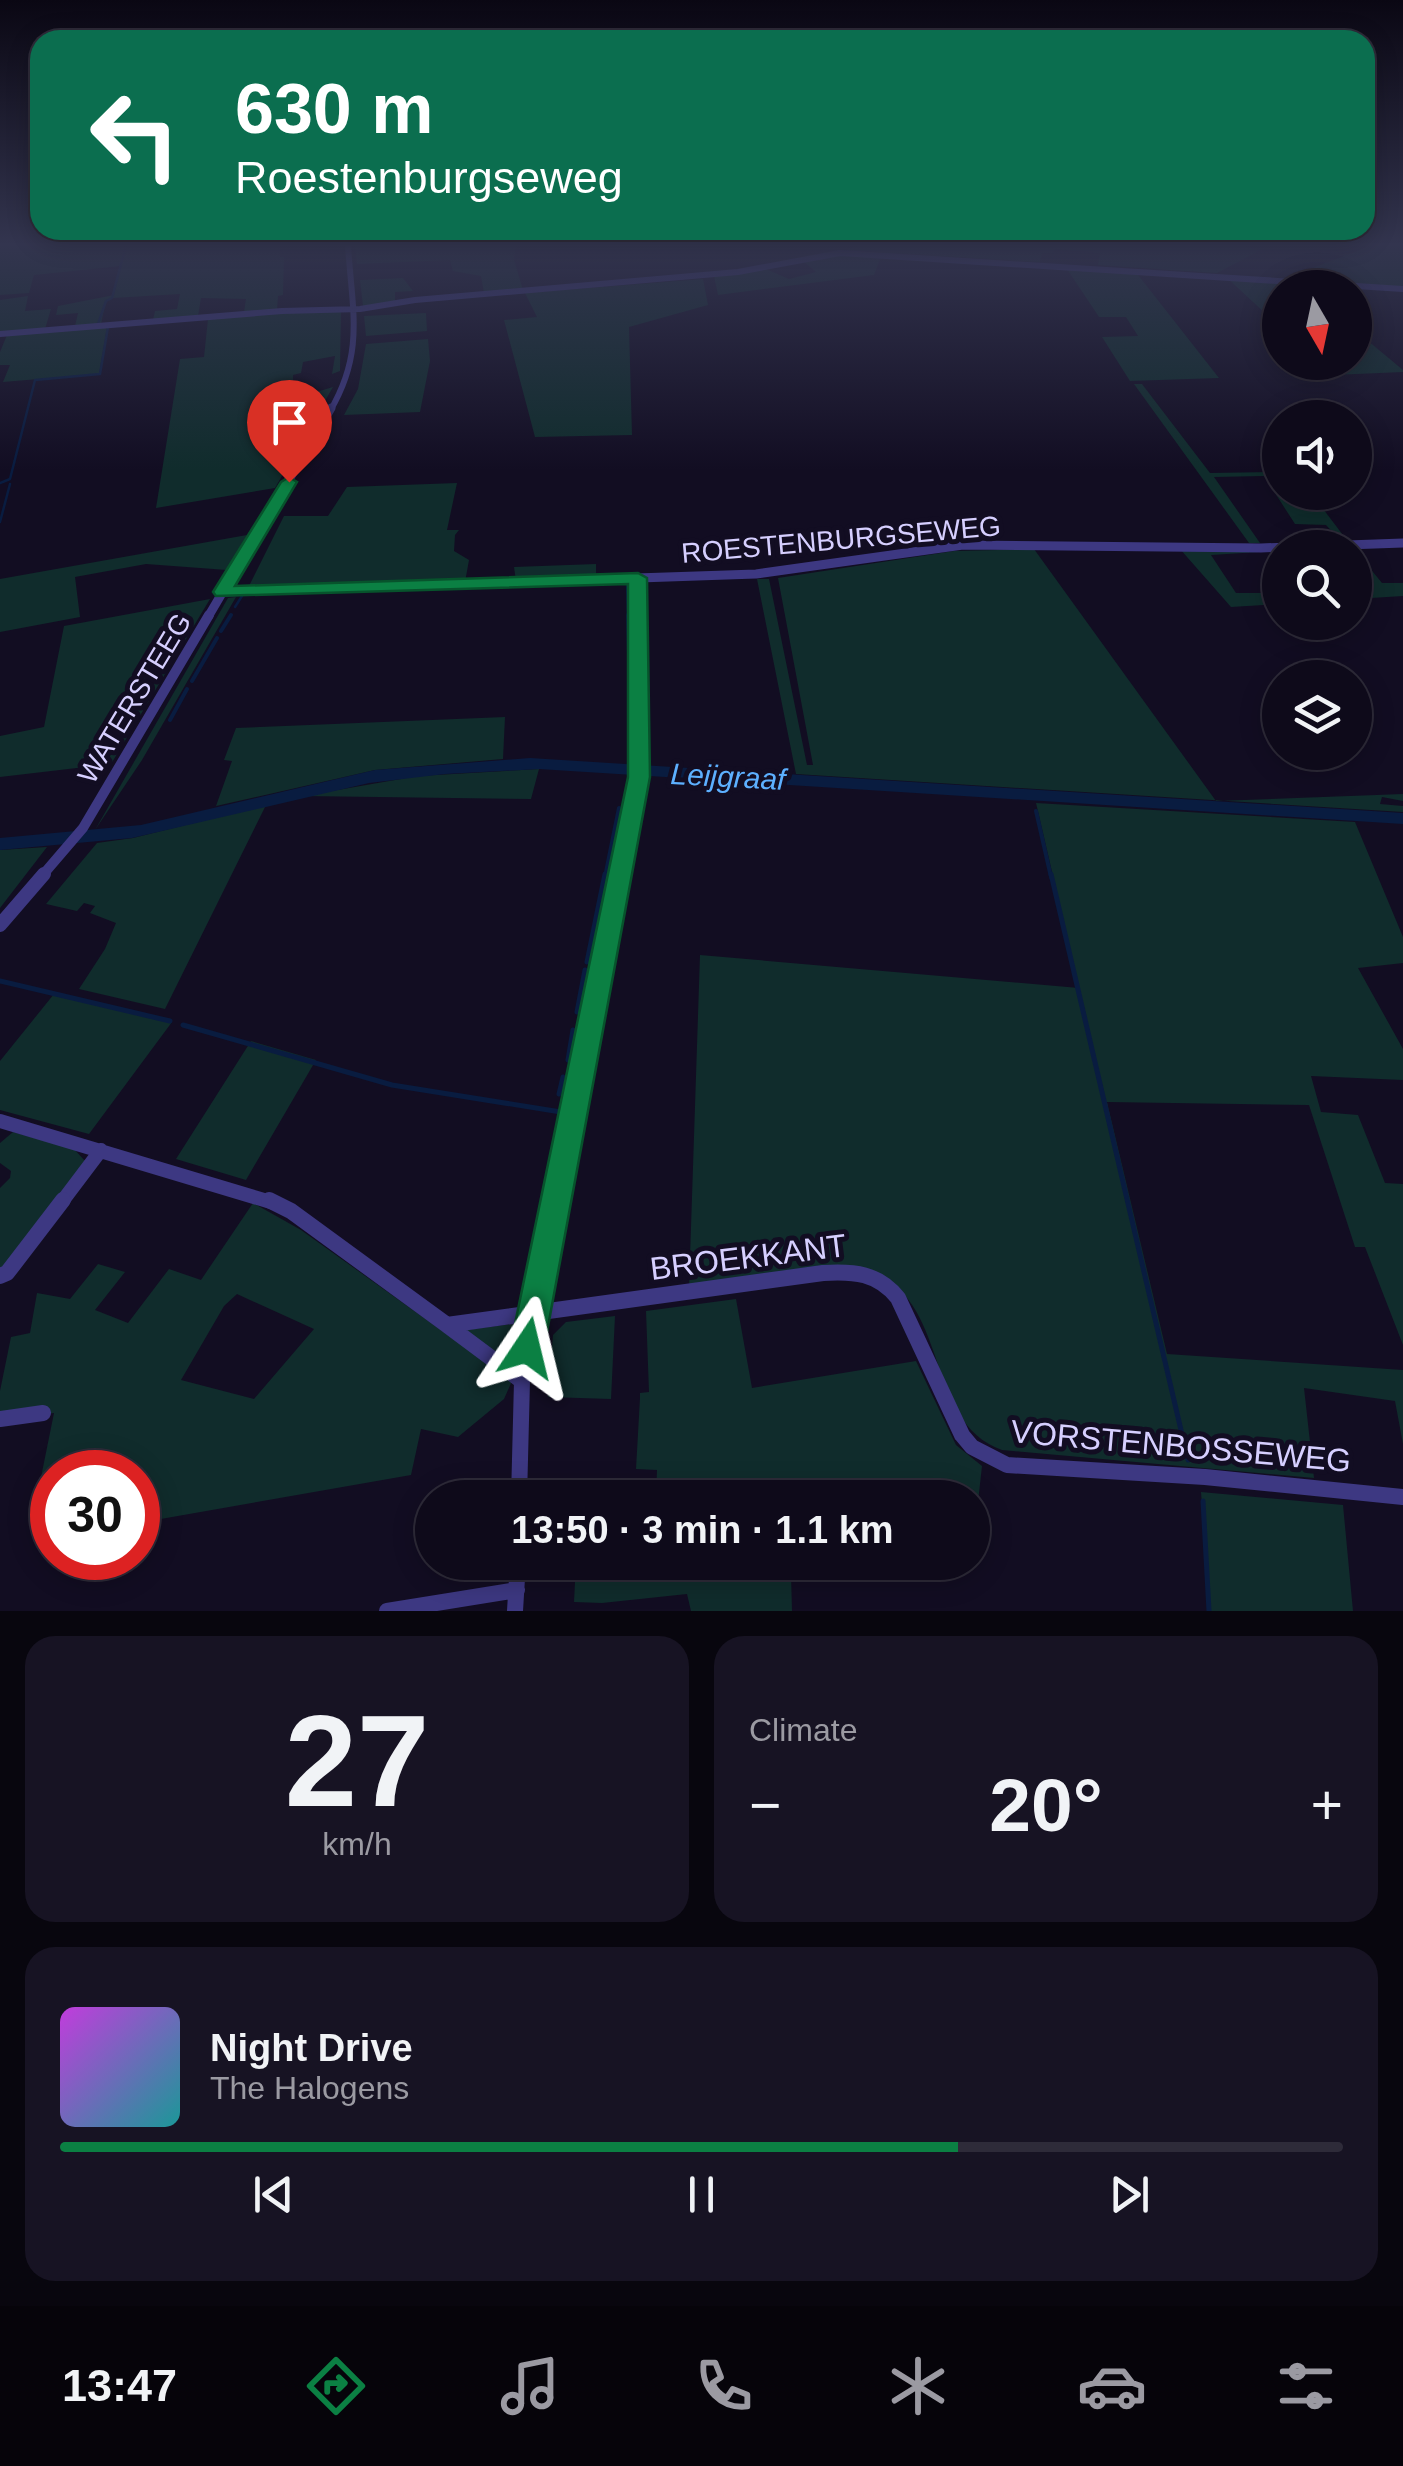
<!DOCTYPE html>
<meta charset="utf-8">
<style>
:root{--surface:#0e0a1a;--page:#171323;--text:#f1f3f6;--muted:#9b9aa2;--line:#2e2b39;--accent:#0b8043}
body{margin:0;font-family:Helvetica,sans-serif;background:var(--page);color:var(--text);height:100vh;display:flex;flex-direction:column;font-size:38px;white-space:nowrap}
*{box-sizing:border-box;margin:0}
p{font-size:32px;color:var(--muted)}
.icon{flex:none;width:55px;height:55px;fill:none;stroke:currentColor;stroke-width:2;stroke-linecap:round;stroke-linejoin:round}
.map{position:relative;height:1611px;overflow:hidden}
.side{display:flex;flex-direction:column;gap:25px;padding:25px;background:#08060e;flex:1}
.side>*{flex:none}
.top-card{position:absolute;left:30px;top:30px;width:1345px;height:210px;border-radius:30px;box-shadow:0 5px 25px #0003,0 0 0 2px var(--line);background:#0b6e4f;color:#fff;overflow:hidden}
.needle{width:65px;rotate:171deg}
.fabs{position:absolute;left:1262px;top:270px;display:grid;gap:20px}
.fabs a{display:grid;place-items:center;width:110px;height:110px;border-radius:50%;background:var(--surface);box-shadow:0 5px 25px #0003,0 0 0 2px var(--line);font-size:50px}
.speed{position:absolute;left:30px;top:1450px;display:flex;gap:20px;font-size:50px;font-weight:700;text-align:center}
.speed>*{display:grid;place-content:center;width:130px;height:130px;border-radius:50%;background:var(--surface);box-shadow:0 5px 25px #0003,0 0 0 2px var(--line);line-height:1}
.speed .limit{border:15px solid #d22;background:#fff;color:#111}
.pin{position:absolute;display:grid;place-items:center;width:85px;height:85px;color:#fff;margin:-102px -42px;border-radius:50% 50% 50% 0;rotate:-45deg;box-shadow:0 0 10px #0007}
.pin .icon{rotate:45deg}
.me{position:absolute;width:110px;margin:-55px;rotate:10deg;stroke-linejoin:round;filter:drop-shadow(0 0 8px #0008)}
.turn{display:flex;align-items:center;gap:35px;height:210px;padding:0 40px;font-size:45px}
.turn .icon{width:130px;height:130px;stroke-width:2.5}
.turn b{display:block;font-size:70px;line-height:85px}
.big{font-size:75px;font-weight:600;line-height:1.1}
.side .tile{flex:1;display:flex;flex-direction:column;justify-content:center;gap:15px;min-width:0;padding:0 35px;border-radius:30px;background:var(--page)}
.side .dial{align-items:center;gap:0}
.dial b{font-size:130px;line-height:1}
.song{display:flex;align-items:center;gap:30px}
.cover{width:120px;height:120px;border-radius:15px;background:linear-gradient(135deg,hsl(290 70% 55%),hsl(180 70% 35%))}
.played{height:10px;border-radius:5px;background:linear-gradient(90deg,var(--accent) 70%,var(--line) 70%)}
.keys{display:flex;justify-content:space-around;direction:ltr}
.heat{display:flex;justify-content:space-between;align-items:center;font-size:55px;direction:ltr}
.side .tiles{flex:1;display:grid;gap:25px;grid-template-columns:1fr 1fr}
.tile:last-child{grid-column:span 2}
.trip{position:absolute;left:415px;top:1480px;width:575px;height:100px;border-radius:50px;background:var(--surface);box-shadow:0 5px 25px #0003,0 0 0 2px var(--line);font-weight:600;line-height:100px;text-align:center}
.menu{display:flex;height:160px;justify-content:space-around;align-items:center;background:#06040a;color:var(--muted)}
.menu .icon{width:70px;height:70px}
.menu .selected{color:var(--accent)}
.menu b{font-size:45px;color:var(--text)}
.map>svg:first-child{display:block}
</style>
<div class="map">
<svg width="1403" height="1611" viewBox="0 0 1403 1611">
<rect width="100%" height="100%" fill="#120d22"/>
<path fill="#102c2c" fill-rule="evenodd" d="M 0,245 L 280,245 L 280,257 L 284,257 L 283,295 L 278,296 L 277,310 L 244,312 L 246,299 L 201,298 L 198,316 L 153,320 L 155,311 L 177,309 L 180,294 L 113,298 L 106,300 L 101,324 L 75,326 L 78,313 L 56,315 L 58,306 L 114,295 L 121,266 L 34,275 L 29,293 L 0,295 Z
M 355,245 L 516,245 L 514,260 L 523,290 L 484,293 L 481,276 L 453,271 L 450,260 L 357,264 Z
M 862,245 L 1241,245 L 1261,250 L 1217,273 L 1098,265 L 1100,253 L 1055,249 L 1053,253 L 1042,253 L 1040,262 L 845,250 Z
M 1372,245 L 1403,245 L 1403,287 L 1309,280 L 1308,270 Z
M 839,255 L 881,257 L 874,275 L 718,295 L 714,276 L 766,269 L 789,279 L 816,272 L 802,260 Z
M 1065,266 L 1135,271 L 1219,378 L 1130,381 L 1102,337 L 1138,336 L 1126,317 L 1099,317 Z
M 1226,277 L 1298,282 L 1304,287 L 1280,288 L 1280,327 Z
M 403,278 L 413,291 L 395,292 L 395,300 L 410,299 L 363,306 L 360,280 Z
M 703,279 L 708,305 L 629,327 L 632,435 L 535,437 L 504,320 L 537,317 L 525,293 Z
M 28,296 L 25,311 L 51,309 L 45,329 L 0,332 L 0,300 Z
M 289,312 L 341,312 L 340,371 L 332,374 L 335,356 L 303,362 L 301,373 L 293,375 L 293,399 L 333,387 L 275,488 L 156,508 L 180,359 L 204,357 L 208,319 Z
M 426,313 L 427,331 L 366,336 L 364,316 Z
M 107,327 L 99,374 L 3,382 L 10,365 L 0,365 L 0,352 L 7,335 Z
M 1355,330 L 1403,370 L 1403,372 L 1333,375 L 1319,363 L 1355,362 Z
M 428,339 L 430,361 L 420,412 L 344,415 L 358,389 L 366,344 Z
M 1134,384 L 1142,384 L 1210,473 L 1280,472 L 1280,492 L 1311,493 L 1349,543 L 1343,543 L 1326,525 L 1295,524 L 1264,476 L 1214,477 L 1260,543 L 1249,543 Z
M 457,483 L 447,530 L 459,530 L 455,535 L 454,551 L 469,560 L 465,582 L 247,590 L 284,516 L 328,516 L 347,487 Z
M 247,535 L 227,570 L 146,564 L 75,577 L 80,617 L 0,632 L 0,579 Z
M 1034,549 L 1216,801 L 1403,794 L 1403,801 L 1382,797 L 1380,804 L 1403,806 L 1403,812 L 796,774 L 757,579 L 769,579 L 807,765 L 813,765 L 778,578 L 954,551 Z
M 1180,549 L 1259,552 L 1211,555 L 1236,593 L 1280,593 L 1280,604 L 1231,607 Z
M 1355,550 L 1382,583 L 1403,583 L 1403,596 L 1355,599 Z
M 596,564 L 596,576 L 516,581 L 514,567 Z
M 236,597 L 142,760 L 95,830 L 228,598 Z
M 210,599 L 111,764 L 0,777 L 0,736 L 44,727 L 64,626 Z
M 505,717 L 503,759 L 375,770 L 216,806 L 232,761 L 224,760 L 236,728 Z
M 539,769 L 531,799 L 303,796 L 418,776 Z
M 1036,803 L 1355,822 L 1403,937 L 1403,963 L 1358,968 L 1403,1049 L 1403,1080 L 1311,1076 L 1321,1112 L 1358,1115 L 1385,1183 L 1403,1184 L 1403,1345 L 1365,1247 L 1355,1247 L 1309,1105 L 1107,1102 L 1167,1354 L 1403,1370 L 1403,1444 L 1395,1401 L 1304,1388 L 1314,1478 L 1002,1450 C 915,1419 958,1274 841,1265 L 689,1288 L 700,955 L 1079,988 Z
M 266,805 L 165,1009 L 79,989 L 105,949 L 116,923 L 90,913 L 95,906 L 84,903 L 77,911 L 46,904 L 97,843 L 133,838 Z
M 47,847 L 0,908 L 0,850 Z
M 54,994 L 172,1022 L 89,1134 L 0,1110 L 0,1061 Z
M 251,1041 L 316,1060 L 246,1180 L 176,1159 Z
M 13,1132 L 74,1149 L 85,1161 L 0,1279 L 0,1188 L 10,1178 L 11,1171 L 0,1163 L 0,1143 Z
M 253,1203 L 301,1230 L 512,1381 L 504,1399 L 458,1437 L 421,1429 L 411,1475 L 138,1523 L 138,1472 L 52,1472 L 52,1494 L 37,1497 L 54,1413 L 0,1420 L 0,1391 L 11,1337 L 30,1333 L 37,1293 L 70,1299 L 98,1264 L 125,1272 L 95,1310 L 128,1323 L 169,1269 L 201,1280 ZM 237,1294 L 314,1329 L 254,1399 L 181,1380 L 224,1306 Z
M 736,1299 L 752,1388 L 916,1361 L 956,1445 L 982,1466 L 974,1538 L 972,1498 L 656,1497 L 657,1470 L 636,1469 L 640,1398 L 640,1393 L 649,1392 L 646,1311 Z
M 615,1316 L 611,1399 L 548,1397 L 553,1335 L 566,1322 Z
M 512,1324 L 522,1335 L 519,1367 L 514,1368 L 465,1330 Z
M 1201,1492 L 1343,1505 L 1353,1611 L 1210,1611 Z
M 576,1563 L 576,1562 L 851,1563 L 791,1574 L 792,1611 L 691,1611 L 687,1594 L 602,1603 L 574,1602 Z"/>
<path fill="#091c40" d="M 530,758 L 1403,813 L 1403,824 L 539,769 L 445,774 L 369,783 L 132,838 L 0,850 L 0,838 L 141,825 L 375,770 Z"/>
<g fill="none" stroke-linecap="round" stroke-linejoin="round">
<path stroke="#091c40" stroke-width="2.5" d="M 98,324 L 106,301 L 112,298 L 126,245
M 0,483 L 10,479 L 35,380 L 100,374 L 108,327
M 0,522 L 10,484
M 627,583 L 628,617
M 235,607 L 242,596"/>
<path stroke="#091c40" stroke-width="4" d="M 628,615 L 629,654
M 221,631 L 231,615
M 192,681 L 217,638
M 629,684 L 629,706
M 170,720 L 187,689
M 631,722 L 632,754
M 1036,811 L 1051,877
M 633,852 L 647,782
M 605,877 L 619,808
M 629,877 L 632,860"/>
<path stroke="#091c40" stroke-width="5" d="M 1051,874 L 1188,1460
M 618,938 L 629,874
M 587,962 L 605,874
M 0,981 L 170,1021
M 577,1012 L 585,970
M 183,1025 L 392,1085 L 561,1112
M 568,1060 L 573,1030
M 559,1094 L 563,1077
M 552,1288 L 584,1116
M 1203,1501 L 1209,1611"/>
<path stroke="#3d3882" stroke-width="6" d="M 0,334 L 282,311 L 360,309 L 415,300 L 738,272 L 840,253 L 1403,289
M 330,411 C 365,352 352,310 348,245"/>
<path stroke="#3d3882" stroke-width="9" d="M 637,579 L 637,617
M 223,592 L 756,574 L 963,545 L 1261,548 L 1403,543
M 208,617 L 331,408"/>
<path stroke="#3d3882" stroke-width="10" d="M 41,877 L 83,828 L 209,615
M 620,877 L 639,777 L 637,615"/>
<path stroke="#3d3882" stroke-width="14" d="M 0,925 L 44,874
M 0,1121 L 274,1203
M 61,1203 L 101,1150
M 557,1203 L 620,874"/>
<path stroke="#3d3882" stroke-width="16" d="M 269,1200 L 291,1211 L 447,1325 L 823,1273 C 854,1271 878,1273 898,1298 L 962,1435 L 972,1447 L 1007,1465 L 1205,1477 L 1403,1497
M 0,1276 L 7,1273 L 63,1200
M 447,1325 L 522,1381
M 0,1419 L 43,1413
M 519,1498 L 522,1381 L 557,1200
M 387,1611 L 517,1590
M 515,1611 L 518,1562"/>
</g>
<linearGradient id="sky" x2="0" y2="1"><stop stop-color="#0a0713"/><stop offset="0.52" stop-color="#33354f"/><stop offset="1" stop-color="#33354f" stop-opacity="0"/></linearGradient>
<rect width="1403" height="470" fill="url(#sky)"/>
<path fill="#0b8043" stroke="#07532c" stroke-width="2.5" d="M 289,477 L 297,482 L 235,586 L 638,573 L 647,578 L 650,777 L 544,1348 L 539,1359 L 527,1363 L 515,1359 L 510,1348 L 628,777 L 628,584 L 216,596 L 213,592 L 281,482 Z"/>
<g text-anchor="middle" stroke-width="10" stroke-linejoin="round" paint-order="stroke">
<g font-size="28" fill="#d6cfff" stroke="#120d22">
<text transform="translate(841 539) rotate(-5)" y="10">ROESTENBURGSEWEG</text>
<text transform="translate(134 698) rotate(-59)" y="10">WATERSTEEG</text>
</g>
<g font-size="30" font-style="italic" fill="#5db0ff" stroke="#120d22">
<text transform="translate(728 777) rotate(3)" y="10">Leijgraaf</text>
</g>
<g font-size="32" fill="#d6cfff" stroke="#120d22">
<text transform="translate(748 1257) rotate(-7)" y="11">BROEKKANT</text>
<text transform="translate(1181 1446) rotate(5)" y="11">VORSTENBOSSEWEG</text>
</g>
</g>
</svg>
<div class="fabs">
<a><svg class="needle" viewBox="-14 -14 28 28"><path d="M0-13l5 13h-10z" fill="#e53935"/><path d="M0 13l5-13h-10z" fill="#9b9aa2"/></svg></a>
<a><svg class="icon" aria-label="sound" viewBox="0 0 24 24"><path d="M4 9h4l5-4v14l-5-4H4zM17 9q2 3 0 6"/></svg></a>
<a><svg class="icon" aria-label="search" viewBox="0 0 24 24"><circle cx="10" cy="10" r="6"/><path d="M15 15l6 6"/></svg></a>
<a><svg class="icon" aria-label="layers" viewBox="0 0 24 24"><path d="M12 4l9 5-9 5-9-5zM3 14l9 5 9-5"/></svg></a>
</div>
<div class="speed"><div class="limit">30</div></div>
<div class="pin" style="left:289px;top:482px;background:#d93025"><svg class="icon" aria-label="arrive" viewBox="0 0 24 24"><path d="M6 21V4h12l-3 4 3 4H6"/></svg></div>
<svg class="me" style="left:527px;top:1348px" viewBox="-20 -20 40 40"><path d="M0-17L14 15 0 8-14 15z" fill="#0b8043" stroke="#fff" stroke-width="4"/></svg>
<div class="trip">13:50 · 3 min · 1.1 km</div>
<div class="top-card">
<div class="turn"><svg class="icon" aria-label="left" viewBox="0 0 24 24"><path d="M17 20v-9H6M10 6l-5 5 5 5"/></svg><div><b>630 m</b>Roestenburgseweg</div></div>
</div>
</div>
<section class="side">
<div class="tiles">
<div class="tile dial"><b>27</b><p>km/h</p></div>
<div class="tile"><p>Climate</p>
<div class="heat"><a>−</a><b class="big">20°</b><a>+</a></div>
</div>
<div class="tile">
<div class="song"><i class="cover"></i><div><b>Night Drive</b><p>The Halogens</p></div></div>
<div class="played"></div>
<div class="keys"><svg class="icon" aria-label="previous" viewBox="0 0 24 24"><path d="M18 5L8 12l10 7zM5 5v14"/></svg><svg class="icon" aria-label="pause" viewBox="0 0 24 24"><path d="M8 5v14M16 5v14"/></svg><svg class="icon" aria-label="next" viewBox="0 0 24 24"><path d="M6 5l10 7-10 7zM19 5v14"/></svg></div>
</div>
</div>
</section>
<nav class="menu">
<b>13:47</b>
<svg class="icon selected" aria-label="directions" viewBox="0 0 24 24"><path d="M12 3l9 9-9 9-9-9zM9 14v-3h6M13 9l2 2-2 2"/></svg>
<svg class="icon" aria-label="music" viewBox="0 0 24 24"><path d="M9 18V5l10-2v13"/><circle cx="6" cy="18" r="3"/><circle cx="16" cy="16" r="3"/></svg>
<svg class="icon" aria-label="phone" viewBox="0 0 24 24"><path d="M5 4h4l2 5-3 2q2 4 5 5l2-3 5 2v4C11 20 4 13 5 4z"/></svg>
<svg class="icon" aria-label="climate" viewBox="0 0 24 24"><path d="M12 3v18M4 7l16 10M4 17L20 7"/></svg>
<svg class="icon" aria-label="car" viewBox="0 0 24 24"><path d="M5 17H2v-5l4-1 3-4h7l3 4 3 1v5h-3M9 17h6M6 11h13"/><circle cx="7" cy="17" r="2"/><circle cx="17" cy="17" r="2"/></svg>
<svg class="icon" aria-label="filters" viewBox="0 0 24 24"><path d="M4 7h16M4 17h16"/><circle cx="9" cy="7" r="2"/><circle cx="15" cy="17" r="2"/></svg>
</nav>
